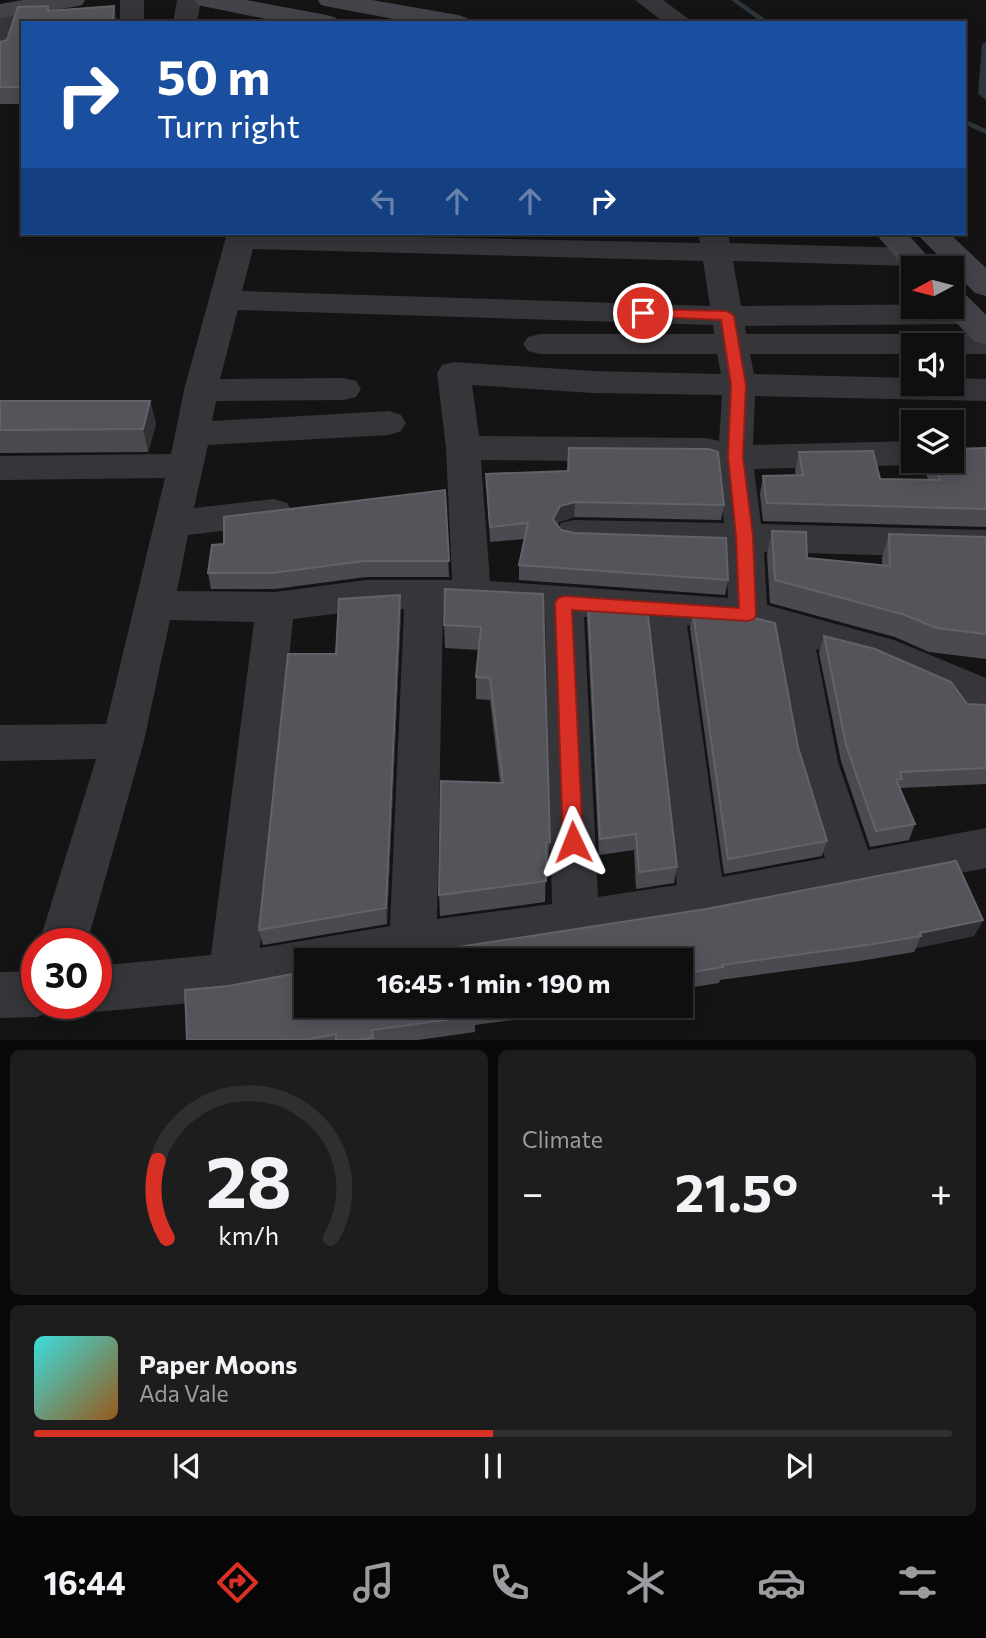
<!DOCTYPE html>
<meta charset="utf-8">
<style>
:root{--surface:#0f0f10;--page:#1d1d1e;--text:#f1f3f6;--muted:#9b9c9f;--line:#2f2f30;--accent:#d93025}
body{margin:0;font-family:Commissioner,sans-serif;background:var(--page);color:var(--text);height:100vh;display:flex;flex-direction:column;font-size:26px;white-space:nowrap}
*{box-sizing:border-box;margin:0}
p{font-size:23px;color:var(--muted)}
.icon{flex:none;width:38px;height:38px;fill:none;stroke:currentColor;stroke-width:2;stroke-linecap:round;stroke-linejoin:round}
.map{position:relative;height:1040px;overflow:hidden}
.panel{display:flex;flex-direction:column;gap:10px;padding:10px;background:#080809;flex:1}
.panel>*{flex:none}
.hud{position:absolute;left:21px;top:21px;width:945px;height:214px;border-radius:0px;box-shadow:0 4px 18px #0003,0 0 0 2px var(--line);background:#1a4fa0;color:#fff;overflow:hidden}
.needle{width:46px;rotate:263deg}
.buttons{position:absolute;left:901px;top:256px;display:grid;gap:14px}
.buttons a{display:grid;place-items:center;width:63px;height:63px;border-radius:0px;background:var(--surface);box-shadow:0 4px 18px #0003,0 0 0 2px var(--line);font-size:35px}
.speed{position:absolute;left:21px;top:928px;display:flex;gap:14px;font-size:35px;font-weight:700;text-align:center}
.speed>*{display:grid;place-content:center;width:91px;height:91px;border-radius:50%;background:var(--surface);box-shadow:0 4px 18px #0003,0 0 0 2px var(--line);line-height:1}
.speed .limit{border:10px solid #d22;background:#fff;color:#111}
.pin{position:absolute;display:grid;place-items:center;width:60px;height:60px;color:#fff;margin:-30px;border:4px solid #fff;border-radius:50%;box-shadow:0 2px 7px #0007}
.me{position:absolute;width:77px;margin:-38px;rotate:358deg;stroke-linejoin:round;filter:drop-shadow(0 0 5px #0008)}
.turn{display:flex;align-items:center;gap:24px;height:147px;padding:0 21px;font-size:32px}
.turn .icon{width:91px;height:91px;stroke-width:2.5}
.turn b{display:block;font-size:49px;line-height:60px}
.lanes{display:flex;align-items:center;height:66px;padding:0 21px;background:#0003;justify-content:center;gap:35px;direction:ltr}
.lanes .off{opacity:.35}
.big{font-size:52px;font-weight:700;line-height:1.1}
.panel .widget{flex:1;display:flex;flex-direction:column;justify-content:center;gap:10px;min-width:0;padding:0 24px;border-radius:10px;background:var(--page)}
.panel .dial{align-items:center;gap:0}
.dial svg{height:182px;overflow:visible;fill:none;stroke:var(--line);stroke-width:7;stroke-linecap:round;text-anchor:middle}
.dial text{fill:var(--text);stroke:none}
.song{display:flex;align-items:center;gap:21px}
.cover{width:84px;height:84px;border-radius:10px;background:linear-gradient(135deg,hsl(180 70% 55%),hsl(30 70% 35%))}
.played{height:7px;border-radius:4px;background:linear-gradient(90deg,var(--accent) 50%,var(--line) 50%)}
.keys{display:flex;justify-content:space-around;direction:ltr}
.heat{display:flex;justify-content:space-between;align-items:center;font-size:38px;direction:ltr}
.panel .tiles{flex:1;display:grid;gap:10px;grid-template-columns:1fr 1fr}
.widget:last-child{grid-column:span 2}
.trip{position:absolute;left:294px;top:948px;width:399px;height:70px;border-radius:0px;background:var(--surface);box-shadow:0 4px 18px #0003,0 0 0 2px var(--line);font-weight:700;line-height:70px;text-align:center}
.tab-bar{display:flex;height:112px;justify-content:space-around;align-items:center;background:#060606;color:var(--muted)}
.tab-bar .icon{width:49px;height:49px}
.tab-bar .active{color:var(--accent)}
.tab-bar b{font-size:32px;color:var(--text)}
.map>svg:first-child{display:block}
</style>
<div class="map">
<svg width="986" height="1040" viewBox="0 0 986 1040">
<rect width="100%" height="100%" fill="#141415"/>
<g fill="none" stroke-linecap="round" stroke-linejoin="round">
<path fill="#2e363d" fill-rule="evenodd" d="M 731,0 L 738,0 L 771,23 L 763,23 Z
M 986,42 L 986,100 L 978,94 L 982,44 Z
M 964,119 L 986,129 L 986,134 L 964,124 Z"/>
<path fill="#35353a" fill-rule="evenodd" d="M 120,0 L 144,0 L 144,23 L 120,23 Z
M 177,0 L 201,0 L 197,23 L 173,23 Z
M 635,0 L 663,0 L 694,23 L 665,23 Z
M 12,2 L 20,4 L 24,9 L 12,50 L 9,55 L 0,57 L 0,9 L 4,4 Z
M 227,233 L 700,243 L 698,233 L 728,233 L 730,243 L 912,248 L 923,251 L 927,257 L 923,263 L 912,266 L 733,261 L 741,306 L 965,304 L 976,307 L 981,314 L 976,321 L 965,324 L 745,326 L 746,334 L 986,334 L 986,354 L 952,354 L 952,345 L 914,345 L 914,354 L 750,354 L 754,374 L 914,378 L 914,383 L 952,383 L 952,378 L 986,379 L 986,401 L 755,396 L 753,445 L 914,441 L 914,460 L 927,460 L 914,465 L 754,469 L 761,524 L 986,530 L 986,558 L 764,552 L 767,605 L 894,640 L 986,678 L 986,714 L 871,664 L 816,649 L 838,762 L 868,850 L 986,828 L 986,868 L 702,923 L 452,961 L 306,961 L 306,985 L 233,999 L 96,1012 L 79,1005 L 78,1003 L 96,1003 L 96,966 L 211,955 L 254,622 L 170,620 L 144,741 L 87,943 L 39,943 L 96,759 L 0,761 L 0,725 L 106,724 L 165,478 L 0,480 L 0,456 L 171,454 L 184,390 ZM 253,249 L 703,261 L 710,306 L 242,291 ZM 238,310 L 713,325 L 714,334 L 539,334 L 528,337 L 523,344 L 528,351 L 539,354 L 717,354 L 721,374 L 593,371 L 454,362 L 442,365 L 437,373 L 446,448 L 452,580 L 366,580 L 275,592 L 177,591 L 188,535 L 274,525 L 287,521 L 292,512 L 287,503 L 274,499 L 194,508 L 208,445 L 389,435 L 401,431 L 406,423 L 401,415 L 389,411 L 212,421 L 216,401 L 344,400 L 356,397 L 361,389 L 356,381 L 344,378 L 220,379 ZM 472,385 L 593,393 L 722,395 L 719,441 L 707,438 L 479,436 ZM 481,460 L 707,462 L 718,465 L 724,523 L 574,520 L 561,523 L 555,533 L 561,543 L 574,546 L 726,551 L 728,598 L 490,581 ZM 404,609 L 390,926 L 260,948 L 293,619 L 366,610 ZM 443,609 L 545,614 L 552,904 L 437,919 ZM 584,617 L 647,622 L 677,885 L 598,897 ZM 687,625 L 748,630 L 774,637 L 796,762 L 825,858 L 722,877 Z
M 37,971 L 37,1003 L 58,1003 L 54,1010 L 37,1017 L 0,1018 L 0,972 Z"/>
<path fill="#43444a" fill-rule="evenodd" d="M 23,0 L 85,0 L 82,5 L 73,7 L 0,18 L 0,4 Z
M 195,0 L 246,0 L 327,15 L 336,18 L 339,23 L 286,23 L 207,7 L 198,5 Z
M 318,0 L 372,0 L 458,15 L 467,18 L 470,23 L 415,23 L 330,7 L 321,5 Z
M 875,233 L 907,233 L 938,268 L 914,268 L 914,275 L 911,275 Z
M 916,233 L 949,233 L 986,268 L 986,296 L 975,293 Z
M 952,290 L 964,293 L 986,315 L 986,345 L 974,341 L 940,306 L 952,306 Z"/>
</g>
<path fill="#4a4b50" d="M 23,23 L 23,104 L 0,104 L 0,42 L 7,40 Z
M 0,401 L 150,401 L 156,424 L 148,452 L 0,453 Z
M 986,448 L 986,527 L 763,521 L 760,494 L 763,476 L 796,476 L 795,471 L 799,452 L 880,479 L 928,480 L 924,467 L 926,460 L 933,460 Z
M 486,474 L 724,505 L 721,520 L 574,517 L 559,522 L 557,525 L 561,530 L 728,580 L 725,595 L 519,580 L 519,565 L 524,539 L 490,542 Z
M 445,490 L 449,577 L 366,577 L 275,589 L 211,589 L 208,573 L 224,544 Z
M 772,531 L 807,558 L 882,565 L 882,558 L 889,534 L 986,537 L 986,659 L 929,652 L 895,637 L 770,603 L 767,555 Z
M 543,594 L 550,842 L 548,863 L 546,864 L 545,902 L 440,916 L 439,895 L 500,783 L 490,700 L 476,699 L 476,677 L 479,650 L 445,648 L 444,625 Z
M 400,595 L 401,612 L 387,924 L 263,945 L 259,930 Z
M 588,602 L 677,867 L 674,883 L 636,889 L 634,850 L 599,855 L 587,620 Z
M 693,612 L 798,747 L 827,841 L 822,856 L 724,874 L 690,628 Z
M 824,636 L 967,704 L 986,705 L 986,784 L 900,788 L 915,824 L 909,840 L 870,847 L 841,761 L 819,653 Z
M 983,920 L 974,936 L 916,948 L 914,952 L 860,961 L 720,980 L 719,983 L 681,989 L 681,961 L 306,1006 L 559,1006 L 558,1014 L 475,1025 L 475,1032 L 418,1040 L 187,1040 L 229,986 L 452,948 Z"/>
<path fill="#303134" d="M 114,6 L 117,23 L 113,23 Z
M 150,401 L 156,424 L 148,452 L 143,429 Z
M 575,502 L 574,517 L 559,522 L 553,534 L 553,519 L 560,506 Z
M 400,595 L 401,612 L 387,924 L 386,908 Z
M 983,920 L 974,936 L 916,948 L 921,936 L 920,933 Z"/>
<path fill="#54555b" stroke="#616369" stroke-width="2" d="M 48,6 L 48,11 L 114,6 L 113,23 L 23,23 L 23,87 L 0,87 L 0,42 L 7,40 L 18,7 Z
M 0,401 L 150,401 L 143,429 L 0,430 Z
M 569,448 L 709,449 L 718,452 L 724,505 L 575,502 L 560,506 L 553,519 L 561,530 L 575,533 L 726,538 L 728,580 L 519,565 L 528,523 L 490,527 L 486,474 L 568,471 Z
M 986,448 L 986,509 L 767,503 L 763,476 L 803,475 L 799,452 L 873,451 L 880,479 L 940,480 L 933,460 L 952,460 L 952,449 Z
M 445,490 L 449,561 L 364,561 L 272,573 L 208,573 L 212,545 L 224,544 L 224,517 Z
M 772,531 L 806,532 L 807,558 L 890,566 L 889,534 L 986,537 L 986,634 L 937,628 L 902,614 L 775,580 Z
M 445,589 L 543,594 L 550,842 L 546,843 L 546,881 L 439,895 L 441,781 L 503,783 L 490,678 L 476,677 L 481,627 L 444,625 Z
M 400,595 L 386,908 L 259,930 L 288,654 L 336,654 L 339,599 Z
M 588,602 L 647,607 L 677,867 L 639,872 L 636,834 L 600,839 Z
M 693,612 L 751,617 L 775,623 L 798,747 L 827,841 L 728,859 Z
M 824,636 L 875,649 L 951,682 L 967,704 L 986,705 L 986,768 L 900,772 L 902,779 L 896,780 L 915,824 L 876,831 L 846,745 Z
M 956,861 L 983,920 L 920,933 L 921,936 L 867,945 L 722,965 L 723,967 L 681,974 L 681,961 L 306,961 L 306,1006 L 498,1006 L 474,1009 L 475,1016 L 372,1030 L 373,1038 L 358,1040 L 336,1040 L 336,1034 L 305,1040 L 187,1040 L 185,990 L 229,986 L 303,972 L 305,948 L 452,948 L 706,909 Z"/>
<path fill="#d93025" stroke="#8d1f18" stroke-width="2" d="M 643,309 L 727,311 L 734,316 L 746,385 L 743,457 L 753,536 L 756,615 L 754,619 L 748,621 L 572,610 L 583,842 L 580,848 L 573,851 L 566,848 L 563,842 L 555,603 L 558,598 L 564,596 L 739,608 L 736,536 L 728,457 L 731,385 L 721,320 L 638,316 L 636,313 Z"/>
</svg>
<div class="buttons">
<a><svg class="needle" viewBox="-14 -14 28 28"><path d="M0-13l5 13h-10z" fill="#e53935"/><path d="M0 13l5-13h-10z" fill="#9b9c9f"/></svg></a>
<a><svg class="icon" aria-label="sound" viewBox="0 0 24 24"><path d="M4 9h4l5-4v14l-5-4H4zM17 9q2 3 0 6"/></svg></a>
<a><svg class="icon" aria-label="layers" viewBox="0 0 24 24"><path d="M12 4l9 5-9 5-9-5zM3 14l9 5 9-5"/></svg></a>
</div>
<div class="speed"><div class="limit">30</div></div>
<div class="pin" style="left:643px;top:313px;background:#d93025"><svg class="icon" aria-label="arrive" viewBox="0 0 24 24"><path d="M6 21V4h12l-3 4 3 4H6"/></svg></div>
<svg class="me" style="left:573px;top:842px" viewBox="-20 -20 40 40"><path d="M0-17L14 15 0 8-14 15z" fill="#d93025" stroke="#fff" stroke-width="4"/></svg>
<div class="trip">16:45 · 1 min · 190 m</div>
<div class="hud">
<div class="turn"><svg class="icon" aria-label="right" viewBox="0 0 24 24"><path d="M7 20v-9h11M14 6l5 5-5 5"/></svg><div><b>50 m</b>Turn right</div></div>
<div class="lanes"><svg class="icon off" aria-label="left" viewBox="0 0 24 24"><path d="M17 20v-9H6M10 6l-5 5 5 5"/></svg><svg class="icon off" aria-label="ahead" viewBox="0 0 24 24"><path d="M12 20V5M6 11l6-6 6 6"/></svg><svg class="icon off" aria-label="ahead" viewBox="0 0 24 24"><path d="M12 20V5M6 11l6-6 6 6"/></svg><svg class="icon" aria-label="right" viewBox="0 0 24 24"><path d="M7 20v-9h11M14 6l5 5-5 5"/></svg></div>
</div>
</div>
<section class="panel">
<div class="tiles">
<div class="widget dial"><svg viewBox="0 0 100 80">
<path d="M14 69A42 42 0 1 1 86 69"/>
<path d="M14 69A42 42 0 0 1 10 35" stroke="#d93025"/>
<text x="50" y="56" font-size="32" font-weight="700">28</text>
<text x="50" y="72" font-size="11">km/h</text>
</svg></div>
<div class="widget"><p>Climate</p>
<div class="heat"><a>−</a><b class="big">21.5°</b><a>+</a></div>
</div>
<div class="widget">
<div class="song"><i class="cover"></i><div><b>Paper Moons</b><p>Ada Vale</p></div></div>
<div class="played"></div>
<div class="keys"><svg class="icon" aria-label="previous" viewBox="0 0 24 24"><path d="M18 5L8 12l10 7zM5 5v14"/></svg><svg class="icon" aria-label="pause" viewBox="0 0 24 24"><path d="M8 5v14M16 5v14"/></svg><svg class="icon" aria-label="next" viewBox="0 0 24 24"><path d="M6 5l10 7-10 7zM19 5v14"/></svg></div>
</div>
</div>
</section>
<nav class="tab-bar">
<b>16:44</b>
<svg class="icon active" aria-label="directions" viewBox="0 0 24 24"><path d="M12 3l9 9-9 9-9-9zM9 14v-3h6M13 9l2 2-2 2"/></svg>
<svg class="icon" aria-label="music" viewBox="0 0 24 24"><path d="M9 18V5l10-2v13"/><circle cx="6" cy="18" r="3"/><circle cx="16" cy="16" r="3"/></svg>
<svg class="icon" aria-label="phone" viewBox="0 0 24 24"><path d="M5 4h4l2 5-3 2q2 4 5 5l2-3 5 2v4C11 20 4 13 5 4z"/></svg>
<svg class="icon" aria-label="climate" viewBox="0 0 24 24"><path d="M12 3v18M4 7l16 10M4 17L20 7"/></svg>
<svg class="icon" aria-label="car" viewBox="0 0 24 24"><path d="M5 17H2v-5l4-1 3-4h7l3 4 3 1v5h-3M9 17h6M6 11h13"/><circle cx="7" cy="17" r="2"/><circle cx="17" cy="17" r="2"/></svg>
<svg class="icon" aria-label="filters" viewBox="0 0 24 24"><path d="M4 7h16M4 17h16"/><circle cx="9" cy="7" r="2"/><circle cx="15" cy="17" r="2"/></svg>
</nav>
